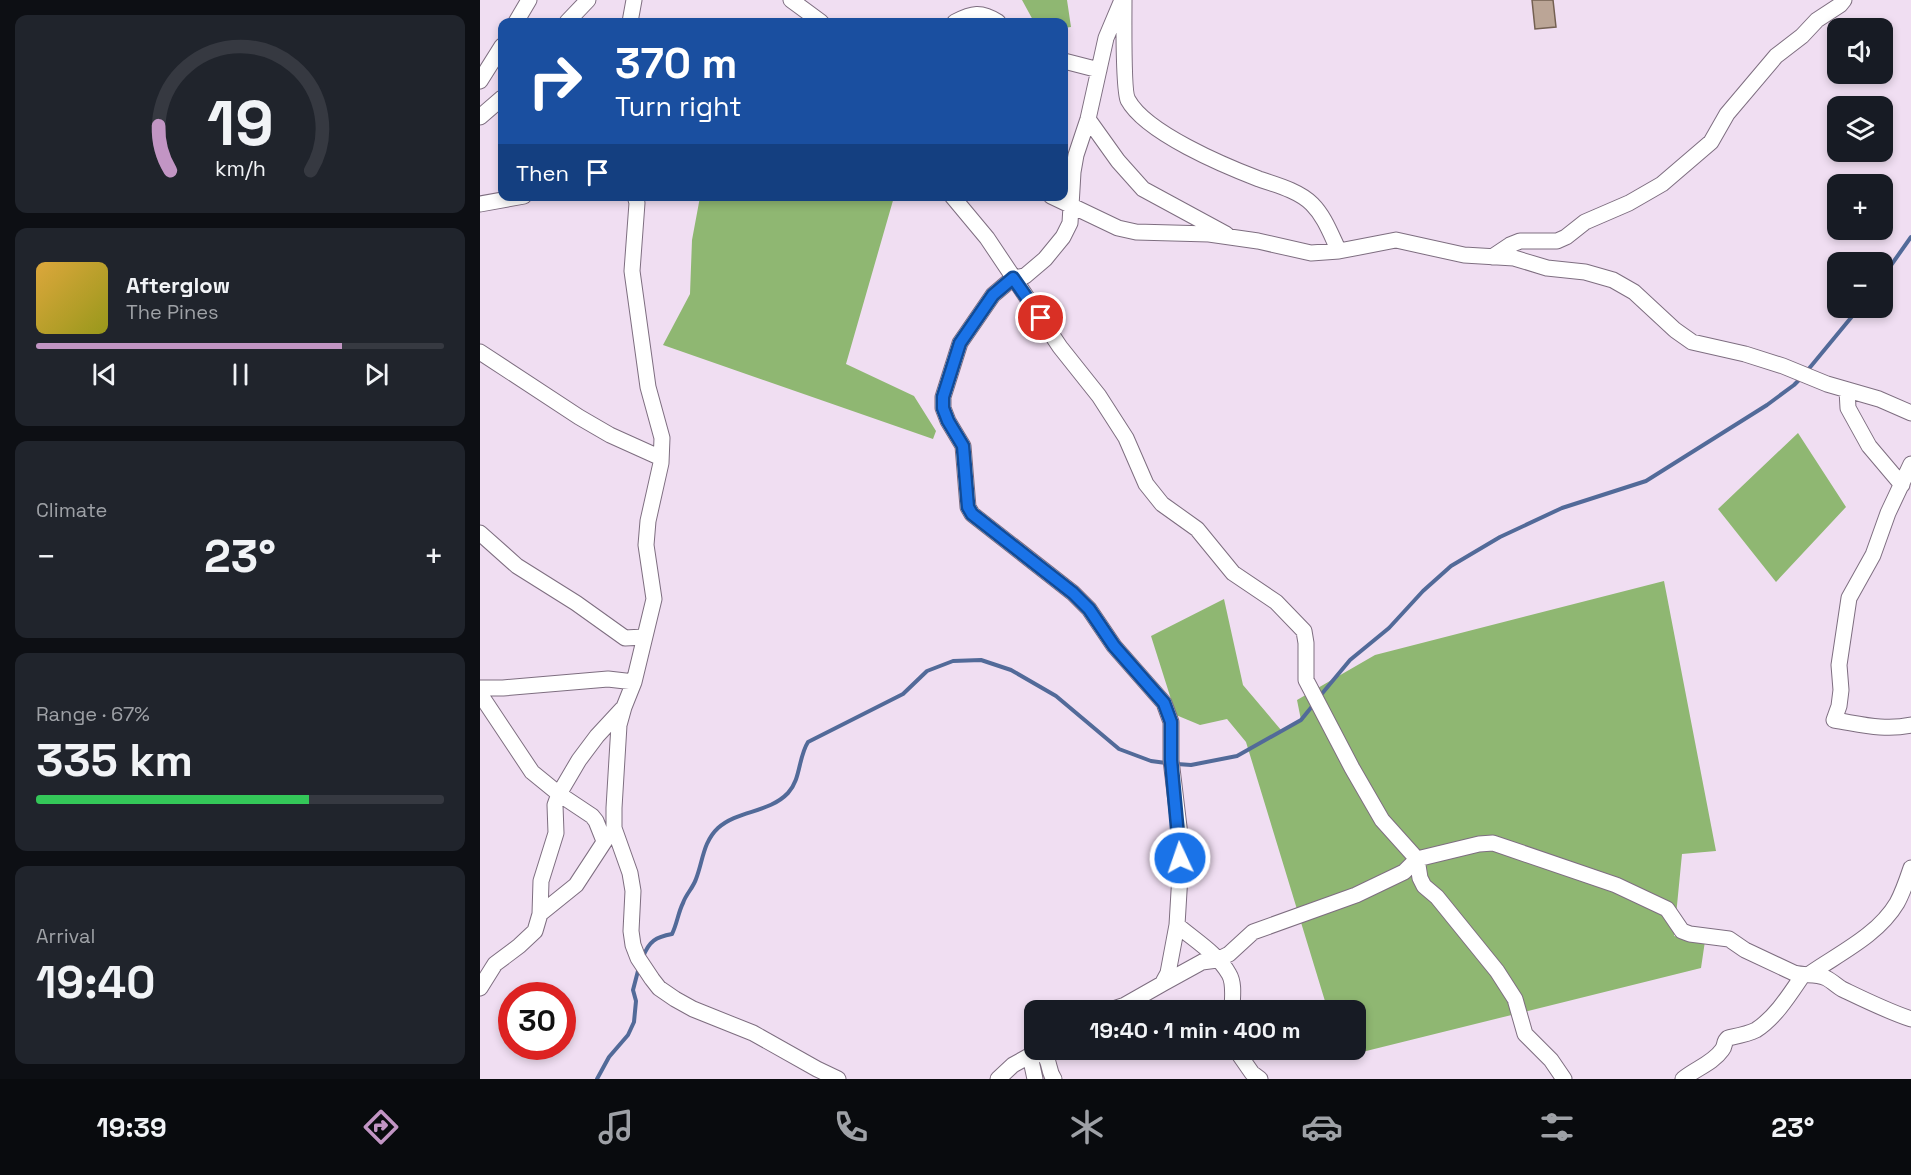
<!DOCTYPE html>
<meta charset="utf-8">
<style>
:root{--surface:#171b24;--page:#20242c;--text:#f1f3f6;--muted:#9ea1a6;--line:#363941;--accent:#c295c4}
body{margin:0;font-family:"Space Grotesk",sans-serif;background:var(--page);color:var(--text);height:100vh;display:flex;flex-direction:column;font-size:22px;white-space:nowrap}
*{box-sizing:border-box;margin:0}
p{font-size:20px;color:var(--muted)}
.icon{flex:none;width:33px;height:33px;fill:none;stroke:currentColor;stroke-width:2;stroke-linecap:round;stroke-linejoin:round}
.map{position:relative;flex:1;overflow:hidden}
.details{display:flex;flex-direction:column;gap:15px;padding:15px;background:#0d0f14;width:480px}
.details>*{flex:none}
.banner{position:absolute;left:18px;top:18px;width:570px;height:183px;border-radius:12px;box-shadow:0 3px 9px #0003;background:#1a4fa0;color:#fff;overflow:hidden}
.fabs{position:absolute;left:1347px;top:18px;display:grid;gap:12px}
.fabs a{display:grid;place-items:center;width:66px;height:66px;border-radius:12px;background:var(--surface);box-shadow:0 3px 9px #0003;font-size:30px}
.speed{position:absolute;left:18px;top:982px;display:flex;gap:12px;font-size:30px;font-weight:700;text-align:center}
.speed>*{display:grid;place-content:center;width:78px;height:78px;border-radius:50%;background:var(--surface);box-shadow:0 3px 9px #0003;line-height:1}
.speed .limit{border:9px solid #d22;background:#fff;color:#111}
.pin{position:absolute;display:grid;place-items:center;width:51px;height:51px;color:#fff;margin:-26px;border:3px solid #fff;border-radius:50%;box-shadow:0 2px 6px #0007}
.me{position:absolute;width:66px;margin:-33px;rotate:357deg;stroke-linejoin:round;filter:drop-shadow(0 0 4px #0008)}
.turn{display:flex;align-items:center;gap:21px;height:126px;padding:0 18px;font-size:27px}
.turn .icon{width:78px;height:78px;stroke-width:2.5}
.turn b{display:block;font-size:42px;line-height:51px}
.then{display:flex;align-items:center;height:57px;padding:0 18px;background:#0003;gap:12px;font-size:22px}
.big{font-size:45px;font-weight:700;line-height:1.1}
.details .tile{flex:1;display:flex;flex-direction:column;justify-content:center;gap:9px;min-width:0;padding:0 21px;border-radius:12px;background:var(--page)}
.details .dial{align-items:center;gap:0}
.dial svg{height:156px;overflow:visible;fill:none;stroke:var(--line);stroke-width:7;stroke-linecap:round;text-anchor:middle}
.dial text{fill:var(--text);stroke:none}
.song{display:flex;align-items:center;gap:18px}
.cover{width:72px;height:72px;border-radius:9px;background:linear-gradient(135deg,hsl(40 70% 55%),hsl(60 70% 35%))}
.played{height:6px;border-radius:3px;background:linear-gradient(90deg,var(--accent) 75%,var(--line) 75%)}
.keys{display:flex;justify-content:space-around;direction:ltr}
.heat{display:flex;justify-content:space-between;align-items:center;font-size:33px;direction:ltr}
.charge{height:9px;border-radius:4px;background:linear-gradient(90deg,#34c759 67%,var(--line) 0)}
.trip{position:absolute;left:544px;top:1000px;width:342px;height:60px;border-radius:12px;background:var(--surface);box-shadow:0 3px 9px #0003;font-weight:700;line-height:60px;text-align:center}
.menu{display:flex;height:96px;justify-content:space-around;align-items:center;background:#090b0e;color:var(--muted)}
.menu .icon{width:42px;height:42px}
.menu .on{color:var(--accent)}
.menu b{font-size:27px;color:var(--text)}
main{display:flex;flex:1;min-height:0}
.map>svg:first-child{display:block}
</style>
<main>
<section class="details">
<div class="tile dial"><svg viewBox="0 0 100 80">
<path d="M14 69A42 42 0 1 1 86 69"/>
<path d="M14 69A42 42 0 0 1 8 46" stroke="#c295c4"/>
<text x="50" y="56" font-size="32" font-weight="700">19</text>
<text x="50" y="72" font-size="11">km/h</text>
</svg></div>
<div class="tile">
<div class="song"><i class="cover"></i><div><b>Afterglow</b><p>The Pines</p></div></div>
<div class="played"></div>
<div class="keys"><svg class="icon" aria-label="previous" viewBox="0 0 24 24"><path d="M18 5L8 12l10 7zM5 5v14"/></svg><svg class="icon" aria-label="pause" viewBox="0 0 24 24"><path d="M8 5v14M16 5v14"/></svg><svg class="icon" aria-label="next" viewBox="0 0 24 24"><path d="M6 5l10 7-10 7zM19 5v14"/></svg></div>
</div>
<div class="tile"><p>Climate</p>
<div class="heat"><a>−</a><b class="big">23°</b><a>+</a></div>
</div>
<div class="tile"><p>Range · 67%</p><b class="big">335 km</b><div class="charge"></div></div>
<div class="tile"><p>Arrival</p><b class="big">19:40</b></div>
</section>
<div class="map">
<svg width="1431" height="1079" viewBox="0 0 1431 1079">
<rect width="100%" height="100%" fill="#f0def2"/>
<path fill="#8fb772" d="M 542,0 L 587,0 L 591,27 L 584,28 L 584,22 L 554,22 Z
M 220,197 L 414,197 L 366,364 L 434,396 L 456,431 L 453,439 L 183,345 L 210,294 L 212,240 Z
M 1318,433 L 1366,507 L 1296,582 L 1238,509 Z
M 1184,581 L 1236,851 L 1202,854 L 1194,936 L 1225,941 L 1221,968 L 862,1057 L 860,1050 L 876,1050 L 876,1011 L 848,1011 L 766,742 L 747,719 L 720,725 L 696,715 L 671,636 L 744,599 L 763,685 L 801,730 L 821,720 L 817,700 L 895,655 Z"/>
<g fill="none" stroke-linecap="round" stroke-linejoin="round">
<path stroke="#526a99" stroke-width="4" d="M 1402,278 L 1431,237
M 1327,371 L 1379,308
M 840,696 L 870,660 L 909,628 L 943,591 L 971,566 L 1020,537 L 1082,508 L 1166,481 L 1287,405 L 1314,385 L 1322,377
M 697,764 L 711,765 L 757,756 L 821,720 L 834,704
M 163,957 C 169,941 176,937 192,934 C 197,924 198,913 203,903 C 206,894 213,888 216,879 C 223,861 223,842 238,828 C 258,810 289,813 308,793 C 321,779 318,758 328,742 L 423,694 L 447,671 L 473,661 L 501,660 L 531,670 L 576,696 L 639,749 L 671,761 L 686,763
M 117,1079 L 129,1057 L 148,1035 L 154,1022 L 156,1001 L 153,990 L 159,967"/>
</g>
<path fill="#bba596" stroke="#746052" stroke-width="1.5" d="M 1052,0 L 1073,0 L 1076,27 L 1055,29 Z"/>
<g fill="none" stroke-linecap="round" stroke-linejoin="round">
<defs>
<path id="minor" d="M 311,0 L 341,22
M 644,0 C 644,15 643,92 648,100 C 666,133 745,166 779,179 C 797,185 819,191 832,204 C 845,217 851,235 859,251
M 36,22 L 49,0
M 87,22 L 108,0
M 150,22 L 154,0
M 475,22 C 492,13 501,11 518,22
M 584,61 L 619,70
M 0,81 L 22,46
M 0,117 L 22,98
M 608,119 L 638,161 L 663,189 L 746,234
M 155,196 L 157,203 L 152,271 L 168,387 L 182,438 L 181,463 L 168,521 L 166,545 L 174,599 L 154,682 L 144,707 L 139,725 L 134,808 L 134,828 L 150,873 L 153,891 L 151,931 L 153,945 L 158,958 L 172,979 L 179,988 L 195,999 L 213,1009 L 273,1033 L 337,1069 L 358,1079
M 472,196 L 507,238 L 580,347 L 619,396 L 646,438 L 666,484 L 682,504 L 717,529 L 753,573 L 796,602 L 824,631 L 826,643 L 826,680 L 872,768 L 902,820 L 937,859 L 940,878 L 944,886 L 957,897 L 1017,971 L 1035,999 L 1045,1034 L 1071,1060 L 1084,1079
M 571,196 L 638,228 L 656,232 L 729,234 L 778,241 L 831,253 L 859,251 L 916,240 L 984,255 L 1034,258 L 1067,268 L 1105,272 L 1133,280 L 1154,292 L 1195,330 L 1212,342 L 1265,354 L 1303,366 L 1347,384 L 1399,399 L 1431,413
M 0,204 L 44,196
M 1012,257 L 1030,245 L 1040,241 L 1077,241 L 1086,237 L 1105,222 L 1149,203 L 1182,184 L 1231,142 L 1247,114 L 1296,56 L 1322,36 L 1337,20 L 1360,5 L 1364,0
M 0,352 L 99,417 L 130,435 L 181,458
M 1367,390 L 1368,408 L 1389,446 L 1422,485
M 1431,464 L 1408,513 L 1393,555 L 1369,598 L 1359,665 L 1361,690 L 1359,706 L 1354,720 C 1380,724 1405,731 1431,725
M 0,533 L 37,566 L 96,603 L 145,638 L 164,637
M 0,688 L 23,688 L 128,679 L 154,682
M 0,694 L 52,772 L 79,794 L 112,816 L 116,821 L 124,841
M 60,914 L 96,885 L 130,833
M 697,925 C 713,939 738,954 749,974 C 755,984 752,999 752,1011
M 1331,973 C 1360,953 1398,935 1417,903 C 1423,892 1427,880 1431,868
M 682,984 L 722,962 L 737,960 L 749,954 L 773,932 L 876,895 L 924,872 L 937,859 L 999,844 L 1013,843 L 1136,885 L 1187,909 L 1202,931 L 1210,934 L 1249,939 L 1265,950 L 1314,973 C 1325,976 1336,973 1346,978 C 1352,981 1357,986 1362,989 C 1385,1000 1407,1011 1431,1019
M 0,988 L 15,964 L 39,946 L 55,931 L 60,914 L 61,881 L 76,833 L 75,805 L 79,794 L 99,760 L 117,736 L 142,709
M 627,1011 L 645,1005 L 682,984 L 688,973 L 697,925 L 701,858 L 700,835 L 691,760 L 691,722 L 684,703 L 634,646 L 609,609 L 593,593 L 492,514 L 488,507 L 483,446 L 468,421 L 463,408 L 463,397 L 480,343 L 513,295 L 533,278 L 545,276 L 565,259 L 583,237 L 590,223 L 593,172 L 596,155 L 608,119 L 626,38 L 642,0
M 756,1050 L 772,1073 L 780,1079
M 558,1051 C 573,1060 566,1068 574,1079
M 550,1056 L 555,1079
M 518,1079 L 533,1065 L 560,1050
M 1203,1079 C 1215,1069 1233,1063 1242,1050 C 1246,1045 1243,1042 1248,1038 C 1257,1036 1268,1034 1276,1030 C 1296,1017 1310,994 1323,975"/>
</defs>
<use href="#minor" stroke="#7e6e80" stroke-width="17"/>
<use href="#minor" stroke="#fff" stroke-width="15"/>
</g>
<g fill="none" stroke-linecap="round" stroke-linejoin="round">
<defs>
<path id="route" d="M 561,318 L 533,278 L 513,295 L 480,343 L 463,397 L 463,408 L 468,421 L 483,446 L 488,507 L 492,514 L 593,593 L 609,609 L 634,646 L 684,703 L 691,722 L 691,760 L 700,858"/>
</defs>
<use href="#route" stroke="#114b97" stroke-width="15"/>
<use href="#route" stroke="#1a73e8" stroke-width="10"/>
</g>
</svg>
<div class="fabs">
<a><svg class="icon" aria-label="sound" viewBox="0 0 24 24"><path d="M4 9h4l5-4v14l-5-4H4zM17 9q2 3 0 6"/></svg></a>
<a><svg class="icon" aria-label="layers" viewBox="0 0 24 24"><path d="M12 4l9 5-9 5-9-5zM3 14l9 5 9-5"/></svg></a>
<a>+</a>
<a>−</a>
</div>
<div class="speed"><div class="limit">30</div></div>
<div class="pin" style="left:561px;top:318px;background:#d93025"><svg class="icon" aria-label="arrive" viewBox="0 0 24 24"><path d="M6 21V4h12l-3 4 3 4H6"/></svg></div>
<svg class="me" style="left:700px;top:858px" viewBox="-20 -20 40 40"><circle r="17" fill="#1a73e8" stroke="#fff" stroke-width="3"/><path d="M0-11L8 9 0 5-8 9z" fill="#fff"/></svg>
<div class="trip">19:40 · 1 min · 400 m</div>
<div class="banner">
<div class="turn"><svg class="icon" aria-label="right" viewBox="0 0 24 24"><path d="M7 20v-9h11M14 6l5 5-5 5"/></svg><div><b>370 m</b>Turn right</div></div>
<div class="then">Then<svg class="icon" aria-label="arrive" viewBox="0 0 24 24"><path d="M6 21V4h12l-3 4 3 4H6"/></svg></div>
</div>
</div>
</main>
<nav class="menu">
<b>19:39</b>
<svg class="icon on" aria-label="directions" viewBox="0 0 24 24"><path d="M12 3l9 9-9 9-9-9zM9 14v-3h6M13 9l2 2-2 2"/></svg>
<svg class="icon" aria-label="music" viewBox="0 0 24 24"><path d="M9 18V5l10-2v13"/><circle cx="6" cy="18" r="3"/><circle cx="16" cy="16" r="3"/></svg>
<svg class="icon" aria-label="phone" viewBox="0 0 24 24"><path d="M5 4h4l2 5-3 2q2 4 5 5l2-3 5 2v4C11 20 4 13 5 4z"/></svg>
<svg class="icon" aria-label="climate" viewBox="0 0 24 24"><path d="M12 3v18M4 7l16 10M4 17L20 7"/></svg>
<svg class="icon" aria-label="car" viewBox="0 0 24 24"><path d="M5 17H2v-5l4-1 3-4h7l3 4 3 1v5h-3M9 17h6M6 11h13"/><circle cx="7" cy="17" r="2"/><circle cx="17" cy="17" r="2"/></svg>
<svg class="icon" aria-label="filters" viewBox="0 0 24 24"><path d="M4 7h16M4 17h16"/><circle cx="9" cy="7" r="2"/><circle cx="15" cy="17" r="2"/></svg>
<b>23°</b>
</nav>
